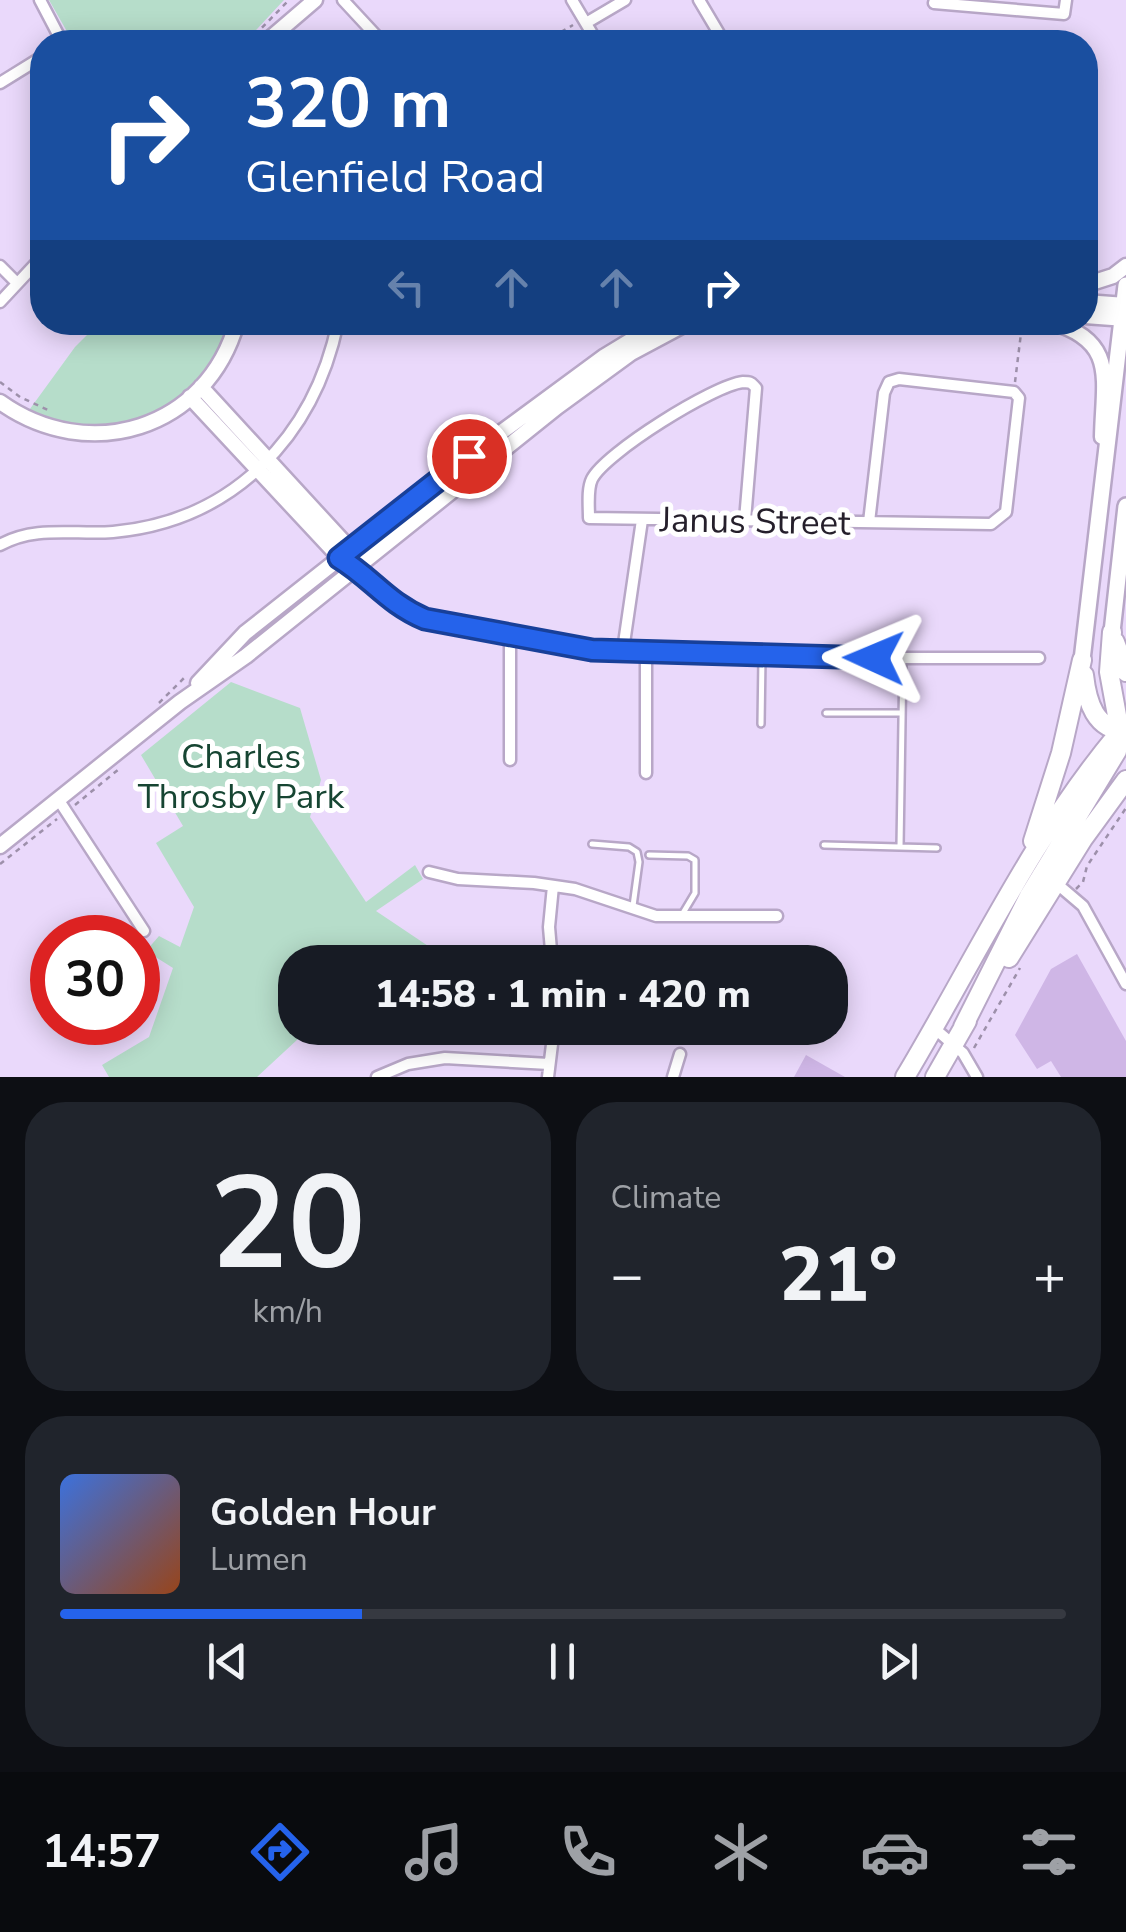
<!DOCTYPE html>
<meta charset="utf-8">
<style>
:root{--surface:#171b24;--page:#20242c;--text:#f1f3f6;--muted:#9ea1a6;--line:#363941;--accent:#2563eb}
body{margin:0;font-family:"Nunito Sans",sans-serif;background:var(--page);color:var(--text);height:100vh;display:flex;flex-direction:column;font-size:38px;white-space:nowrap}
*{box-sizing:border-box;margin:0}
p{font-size:32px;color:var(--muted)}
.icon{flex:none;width:55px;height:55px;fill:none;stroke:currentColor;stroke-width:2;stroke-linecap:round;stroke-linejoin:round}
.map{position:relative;height:1077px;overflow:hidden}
.sheet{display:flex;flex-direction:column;gap:25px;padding:25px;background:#0d0f14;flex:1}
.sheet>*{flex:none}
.top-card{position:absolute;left:30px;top:30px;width:1068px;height:305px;border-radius:40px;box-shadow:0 5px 25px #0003;background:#1a4fa0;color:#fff;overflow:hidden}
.speed{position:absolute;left:30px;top:915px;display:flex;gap:20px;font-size:50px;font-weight:700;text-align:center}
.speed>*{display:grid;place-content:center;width:130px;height:130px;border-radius:50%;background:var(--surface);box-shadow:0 5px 25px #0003;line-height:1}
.speed .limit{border:15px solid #d22;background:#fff;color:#111}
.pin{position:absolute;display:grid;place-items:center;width:85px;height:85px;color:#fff;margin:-42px;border:5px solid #fff;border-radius:50%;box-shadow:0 2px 10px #0007}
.me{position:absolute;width:110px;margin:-55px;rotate:271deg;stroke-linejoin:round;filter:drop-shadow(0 0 8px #0008)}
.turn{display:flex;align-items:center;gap:35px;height:210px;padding:0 50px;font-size:45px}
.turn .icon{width:130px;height:130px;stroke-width:2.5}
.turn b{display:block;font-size:70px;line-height:85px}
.lanes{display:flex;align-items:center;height:95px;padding:0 50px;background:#0003;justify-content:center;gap:50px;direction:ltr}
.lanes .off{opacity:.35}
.big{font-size:75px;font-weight:800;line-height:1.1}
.sheet .widget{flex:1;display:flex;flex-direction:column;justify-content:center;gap:15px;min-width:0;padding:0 35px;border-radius:40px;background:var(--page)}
.sheet .dial{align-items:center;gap:0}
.dial b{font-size:130px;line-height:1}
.song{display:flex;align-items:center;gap:30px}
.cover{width:120px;height:120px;border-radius:15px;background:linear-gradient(135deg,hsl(220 70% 55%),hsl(20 70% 35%))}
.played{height:10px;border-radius:5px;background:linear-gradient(90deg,var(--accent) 30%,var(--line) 30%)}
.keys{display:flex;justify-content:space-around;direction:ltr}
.heat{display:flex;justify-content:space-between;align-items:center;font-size:55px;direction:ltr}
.sheet .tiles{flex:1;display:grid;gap:25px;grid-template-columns:1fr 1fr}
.widget:last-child{grid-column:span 2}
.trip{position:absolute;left:278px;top:945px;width:570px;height:100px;border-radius:40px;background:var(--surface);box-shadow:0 5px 25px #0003;font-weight:800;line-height:100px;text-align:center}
.menu{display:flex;height:160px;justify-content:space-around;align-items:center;background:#090b0e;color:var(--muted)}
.menu .icon{width:70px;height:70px}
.menu .on{color:var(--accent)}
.menu b{font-size:45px;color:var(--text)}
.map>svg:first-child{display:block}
</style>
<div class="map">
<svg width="1126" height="1077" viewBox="0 0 1126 1077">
<rect width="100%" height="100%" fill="#ead9fb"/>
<path fill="#b6ddca" d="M 49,0 L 284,0 L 245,42 L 73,42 Z
M 99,323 L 231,323 C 211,376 171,418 112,426 C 102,427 90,430 80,429 C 63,426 44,418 27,413 L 75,347 Z
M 231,682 L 300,708 L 321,780 L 310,817 L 366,902 L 415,865 L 423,879 L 376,911 L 452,962 L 295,962 L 295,1028 L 320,1028 L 298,1039 L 257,1077 L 109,1077 L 102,1065 L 149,1037 L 173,968 L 146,951 L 159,936 L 180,947 L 194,907 L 156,843 L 183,826 L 141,755 Z"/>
<path fill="#cfb6e6" d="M 1077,954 L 1126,1041 L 1126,1077 L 1061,1077 L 1051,1061 L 1037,1069 L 1015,1035 L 1051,969 Z
M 806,1055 L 845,1077 L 794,1077 Z"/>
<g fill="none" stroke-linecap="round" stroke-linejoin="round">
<defs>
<path id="lane" d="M 826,713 L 902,713
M 761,724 L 762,658
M 592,844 L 629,847 L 637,852 L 639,862 L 633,906
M 824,845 L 937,848
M 900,847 L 903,658
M 649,855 L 688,856 L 695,860 L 695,893 L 683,913"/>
<path id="street" d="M 40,0 L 62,42
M 343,0 L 382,42
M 572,0 L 597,42
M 699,0 L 724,42
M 935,0 L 934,3 L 1064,14 L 1066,0
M 586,23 L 625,0
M 0,83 L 42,57
M 0,266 L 16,282
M 0,302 L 42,257
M 745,520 L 756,388 C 751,383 752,382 743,382 C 714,385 605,453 592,479 C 587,489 589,506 589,518 L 991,524 L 1006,512 L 1019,398 L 1014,392 L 899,379 L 889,382 L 884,393 L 869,522
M 0,545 C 35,525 75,535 113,532 C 233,521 314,437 338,322
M 357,566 L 390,601 L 425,619 L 593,651 L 846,658 L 1039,658
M 623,650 L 642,520
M 646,651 L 646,773
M 510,760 L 510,637
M 58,799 L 144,931
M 429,872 L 458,879 L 534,883 L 575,889 L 656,916 L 777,916
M 1056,883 L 1083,906 L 1126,984
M 552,962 L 549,927 L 553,886
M 934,1028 L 963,1053 L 977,1077
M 377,1077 L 408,1064 L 445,1058 L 549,1064
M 548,1077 L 554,1028
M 673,1077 L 680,1054"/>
<path id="secondary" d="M 266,42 L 315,0
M 1085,285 L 1113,276 L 1126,266
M 1085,302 L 1126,305
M 1085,316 L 1126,319
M 1051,322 C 1118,341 1103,380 1102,437
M 201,387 L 350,549 L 354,558
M 190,397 L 343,561
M 0,402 C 88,465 207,430 237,322
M 198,683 L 245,633 L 469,456 L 605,356 L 661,322
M 0,846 L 180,702 L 246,656 L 557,407 L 631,353 L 689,322"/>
<path id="primary" d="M 1112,632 L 1126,506
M 1082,660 L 1126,285"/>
<path id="highway" d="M 1115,642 L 1126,672
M 1084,675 C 1087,702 1095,730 1126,731
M 1033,841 L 1061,753 L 1082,660
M 1009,958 L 1083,839 L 1126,780
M 963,1027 L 1029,896 L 1117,751 L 1120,732 L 1109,672 L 1112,632
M 905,1077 C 974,962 1031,838 1118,734
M 935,1077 L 967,1021"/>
</defs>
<use href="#lane" stroke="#b8a7c7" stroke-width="10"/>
<use href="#street" stroke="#b8a7c7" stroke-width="15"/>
<use href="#secondary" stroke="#b8a7c7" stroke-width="19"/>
<use href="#primary" stroke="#b8a7c7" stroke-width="20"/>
<use href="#highway" stroke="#b8a7c7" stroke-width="22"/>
<path stroke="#9d90aa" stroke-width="2.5" stroke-dasharray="5 5" stroke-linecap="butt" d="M 248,42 L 289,0
M 544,42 L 573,25
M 1015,322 L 1037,327
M 703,327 L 716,322
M 0,382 L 20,397 L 50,411
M 1015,382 L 1022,325
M 159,703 L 185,677
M 75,805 L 119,769
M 0,864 L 57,819
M 1076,889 L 1083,882 L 1087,866 L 1126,808
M 974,1048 L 1020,968"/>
<use href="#lane" stroke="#fff" stroke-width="5"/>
<use href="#street" stroke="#fff" stroke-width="10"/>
<use href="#secondary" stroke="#fff" stroke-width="14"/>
<use href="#primary" stroke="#fff" stroke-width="15"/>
<use href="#highway" stroke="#fff" stroke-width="18"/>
</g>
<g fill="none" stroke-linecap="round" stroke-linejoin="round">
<defs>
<path id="route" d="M 469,456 L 339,558 C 372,578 387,603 425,619 L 592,650 L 874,658"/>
</defs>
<use href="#route" stroke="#184099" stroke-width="25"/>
<use href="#route" stroke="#2563eb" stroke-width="18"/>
</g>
<g text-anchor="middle" stroke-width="10" stroke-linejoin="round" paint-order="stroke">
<g font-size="35" fill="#251f2b" stroke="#fff">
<text transform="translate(755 521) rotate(1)" y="12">Janus Street</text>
</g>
<g font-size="35" fill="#164532" stroke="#fff">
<text x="241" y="768">Charles<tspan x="241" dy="40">Throsby Park</tspan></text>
</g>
</g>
</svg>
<div class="speed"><div class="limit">30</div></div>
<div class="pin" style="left:469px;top:456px;background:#d93025"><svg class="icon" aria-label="arrive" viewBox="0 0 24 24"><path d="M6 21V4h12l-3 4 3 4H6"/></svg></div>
<svg class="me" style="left:874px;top:658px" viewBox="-20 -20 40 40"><path d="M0-17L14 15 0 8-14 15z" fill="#2563eb" stroke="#fff" stroke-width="4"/></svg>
<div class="trip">14:58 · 1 min · 420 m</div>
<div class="top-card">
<div class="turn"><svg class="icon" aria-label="right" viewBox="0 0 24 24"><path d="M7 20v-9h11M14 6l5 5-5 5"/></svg><div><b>320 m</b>Glenfield Road</div></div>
<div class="lanes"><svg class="icon off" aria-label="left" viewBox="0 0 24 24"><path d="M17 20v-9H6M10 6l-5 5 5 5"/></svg><svg class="icon off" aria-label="ahead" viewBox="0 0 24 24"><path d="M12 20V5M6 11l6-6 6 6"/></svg><svg class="icon off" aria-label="ahead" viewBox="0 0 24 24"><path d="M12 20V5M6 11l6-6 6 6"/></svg><svg class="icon" aria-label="right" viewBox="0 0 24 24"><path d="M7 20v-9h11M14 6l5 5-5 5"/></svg></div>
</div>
</div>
<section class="sheet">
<div class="tiles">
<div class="widget dial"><b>20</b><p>km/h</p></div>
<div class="widget"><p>Climate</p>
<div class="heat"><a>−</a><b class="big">21°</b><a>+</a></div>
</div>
<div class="widget">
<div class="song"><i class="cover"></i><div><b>Golden Hour</b><p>Lumen</p></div></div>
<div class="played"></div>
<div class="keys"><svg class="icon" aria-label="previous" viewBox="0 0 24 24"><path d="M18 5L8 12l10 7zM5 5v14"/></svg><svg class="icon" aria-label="pause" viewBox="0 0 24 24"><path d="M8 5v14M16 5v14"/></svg><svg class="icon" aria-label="next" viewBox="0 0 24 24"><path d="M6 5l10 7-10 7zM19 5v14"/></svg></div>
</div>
</div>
</section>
<nav class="menu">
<b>14:57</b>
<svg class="icon on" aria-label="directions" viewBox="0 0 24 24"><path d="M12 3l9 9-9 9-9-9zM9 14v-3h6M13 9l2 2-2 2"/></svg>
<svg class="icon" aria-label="music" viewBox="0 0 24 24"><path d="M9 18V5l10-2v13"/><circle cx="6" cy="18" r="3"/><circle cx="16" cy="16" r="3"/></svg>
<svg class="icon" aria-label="phone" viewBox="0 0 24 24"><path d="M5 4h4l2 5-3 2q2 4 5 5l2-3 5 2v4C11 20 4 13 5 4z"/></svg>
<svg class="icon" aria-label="climate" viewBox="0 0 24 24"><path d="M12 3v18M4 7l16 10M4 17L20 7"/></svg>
<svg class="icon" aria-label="car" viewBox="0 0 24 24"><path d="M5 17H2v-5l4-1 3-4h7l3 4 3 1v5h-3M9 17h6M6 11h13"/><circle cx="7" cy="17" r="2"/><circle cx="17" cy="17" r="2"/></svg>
<svg class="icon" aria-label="filters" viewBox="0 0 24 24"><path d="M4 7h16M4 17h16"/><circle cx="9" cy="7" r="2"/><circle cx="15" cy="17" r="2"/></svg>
</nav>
